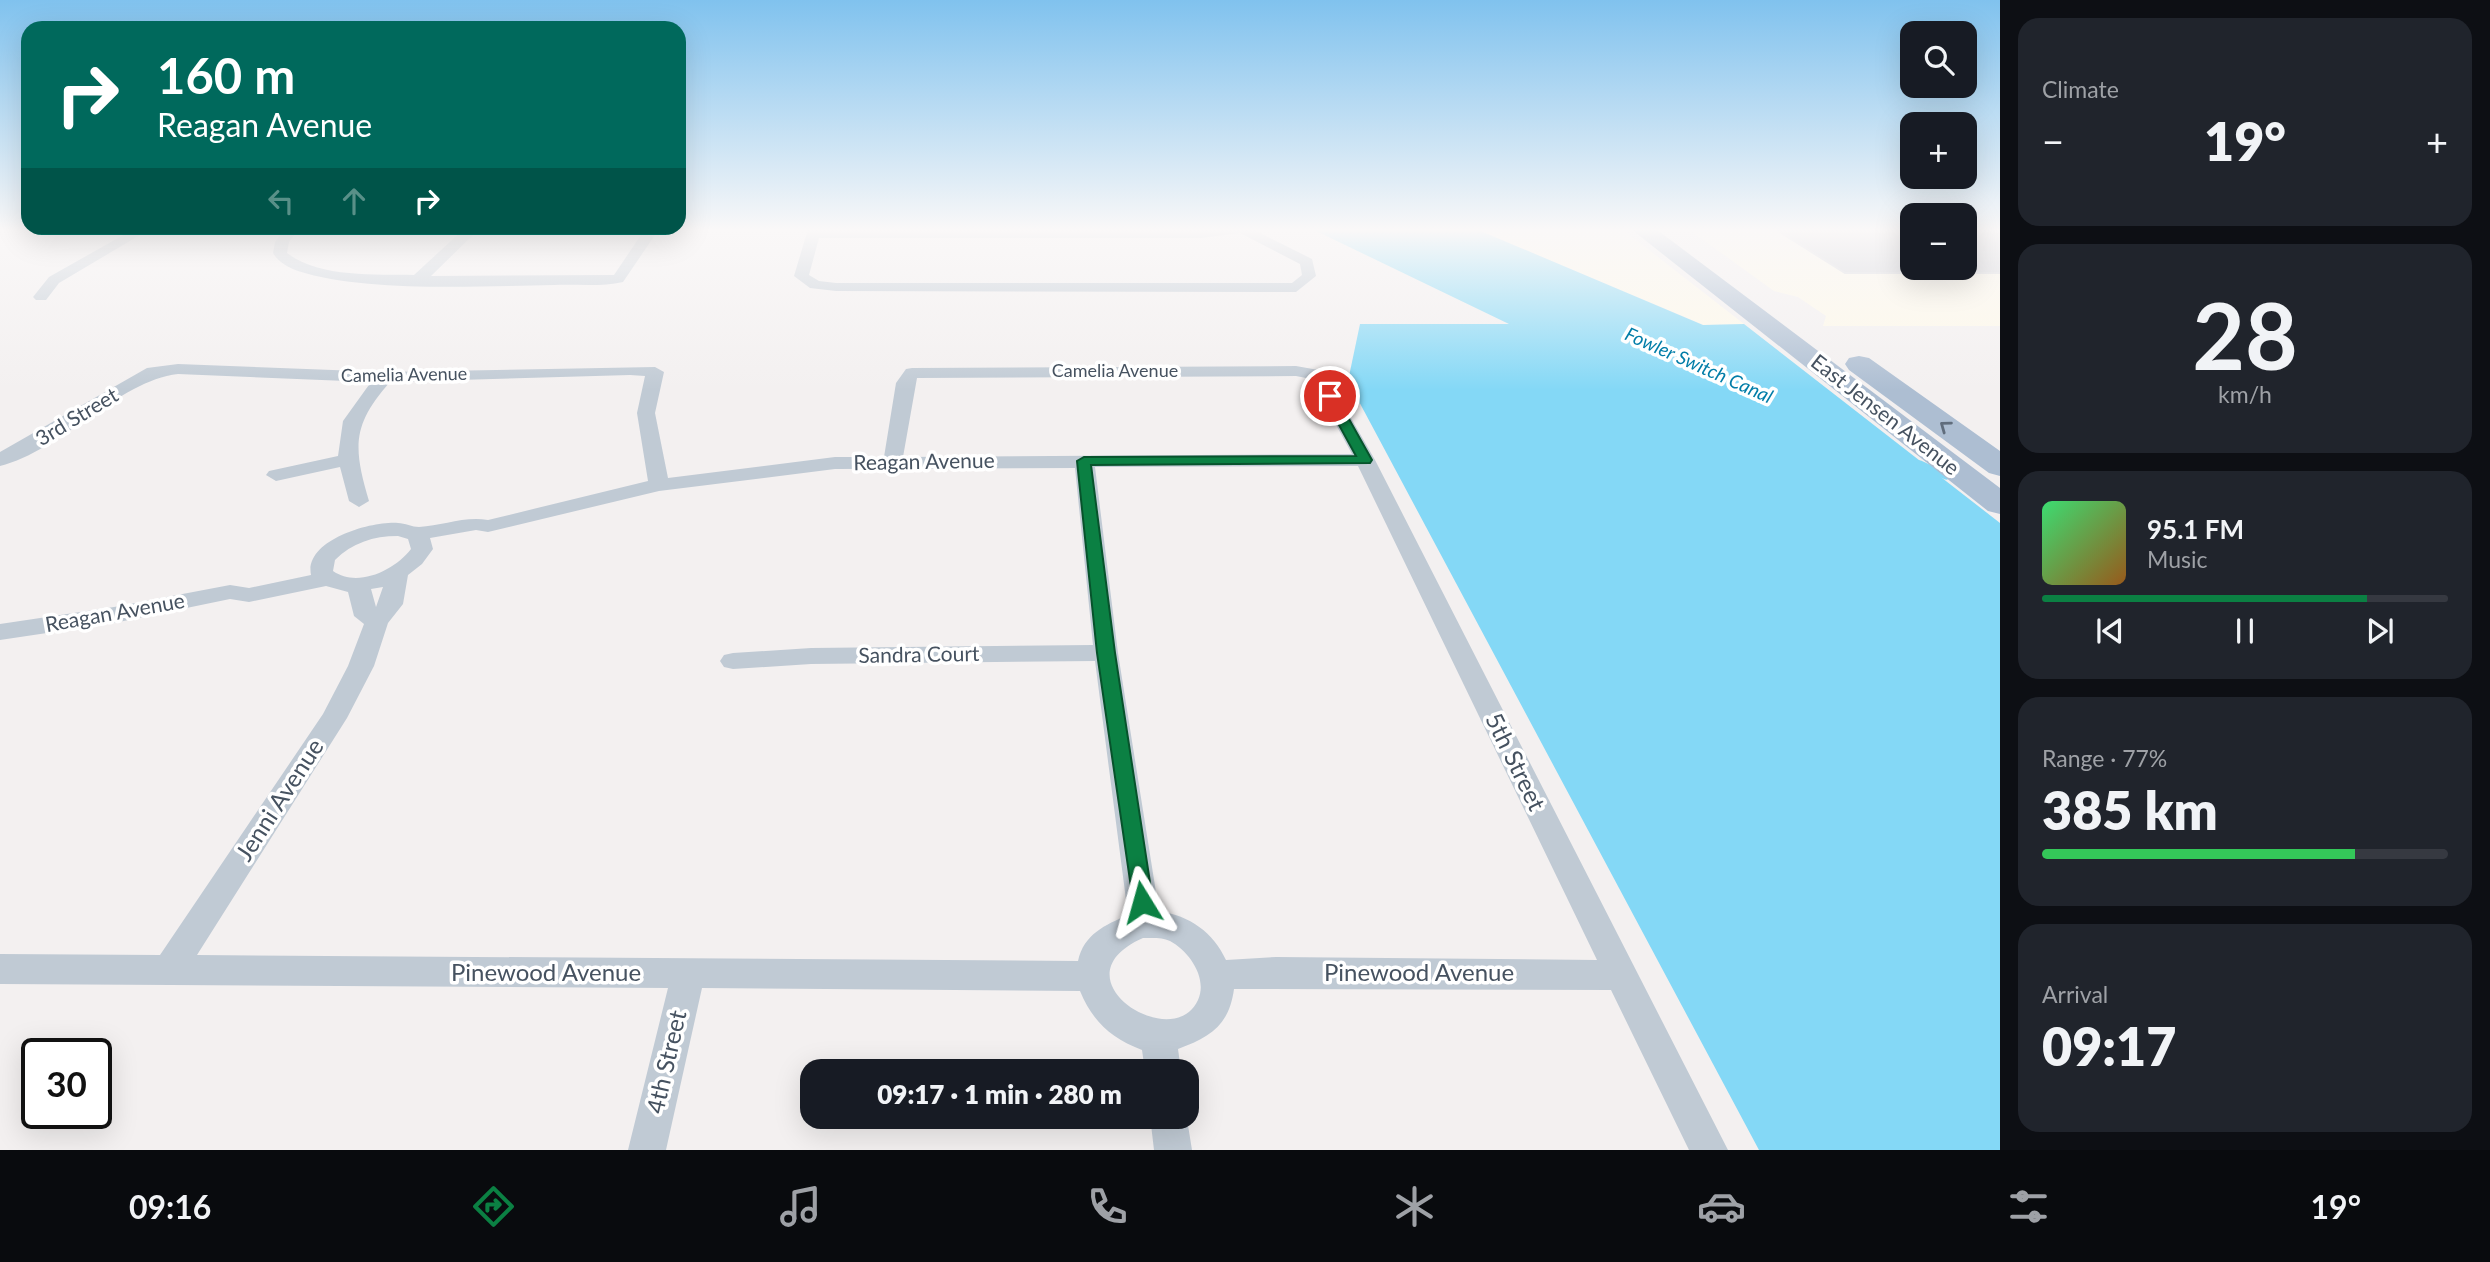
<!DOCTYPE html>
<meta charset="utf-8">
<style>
:root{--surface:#171b24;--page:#20242c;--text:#f1f3f6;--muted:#9ea1a6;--line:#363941;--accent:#0b8043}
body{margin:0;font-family:Lato,sans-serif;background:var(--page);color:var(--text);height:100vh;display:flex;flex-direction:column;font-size:26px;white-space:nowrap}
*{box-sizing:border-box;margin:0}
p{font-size:23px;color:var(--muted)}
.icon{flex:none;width:38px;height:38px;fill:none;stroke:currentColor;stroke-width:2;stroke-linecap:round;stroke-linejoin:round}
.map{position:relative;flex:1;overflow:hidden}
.side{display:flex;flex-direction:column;gap:18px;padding:18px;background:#0d0f14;width:490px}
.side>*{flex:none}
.top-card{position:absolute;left:21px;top:21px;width:665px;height:214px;border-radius:21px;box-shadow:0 7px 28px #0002;background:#00695c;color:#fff;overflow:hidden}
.fabs{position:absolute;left:1900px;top:21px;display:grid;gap:14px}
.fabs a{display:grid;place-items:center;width:77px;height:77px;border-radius:14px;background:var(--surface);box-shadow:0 7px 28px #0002;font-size:35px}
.speed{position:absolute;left:21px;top:1038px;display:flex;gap:14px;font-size:35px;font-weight:700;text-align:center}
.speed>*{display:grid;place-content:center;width:91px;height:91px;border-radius:50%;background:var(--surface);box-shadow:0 7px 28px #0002;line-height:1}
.speed .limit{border:4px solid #111;border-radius:10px;background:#fff;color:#111}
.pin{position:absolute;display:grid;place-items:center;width:60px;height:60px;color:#fff;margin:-30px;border:4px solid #fff;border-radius:50%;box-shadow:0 2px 7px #0007}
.me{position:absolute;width:77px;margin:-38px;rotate:352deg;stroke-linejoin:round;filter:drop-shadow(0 0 5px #0008)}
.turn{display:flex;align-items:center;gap:24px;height:147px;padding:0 21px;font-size:32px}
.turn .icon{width:91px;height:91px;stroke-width:2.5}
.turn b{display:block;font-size:49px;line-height:60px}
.lanes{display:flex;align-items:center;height:66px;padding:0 21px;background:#0003;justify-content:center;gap:35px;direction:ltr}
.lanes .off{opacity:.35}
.big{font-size:52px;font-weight:800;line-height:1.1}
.side .widget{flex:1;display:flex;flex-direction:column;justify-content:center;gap:10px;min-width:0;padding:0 24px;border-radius:21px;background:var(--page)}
.side .dial{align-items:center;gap:0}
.dial b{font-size:91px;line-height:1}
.song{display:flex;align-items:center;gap:21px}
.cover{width:84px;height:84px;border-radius:10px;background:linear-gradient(135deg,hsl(140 70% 55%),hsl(30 70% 35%))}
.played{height:7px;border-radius:4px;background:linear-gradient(90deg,var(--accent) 80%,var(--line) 80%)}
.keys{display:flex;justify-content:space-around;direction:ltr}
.heat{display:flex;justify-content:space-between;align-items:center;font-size:38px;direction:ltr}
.charge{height:10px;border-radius:5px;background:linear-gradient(90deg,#34c759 77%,var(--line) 0)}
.trip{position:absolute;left:800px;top:1059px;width:399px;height:70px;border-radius:21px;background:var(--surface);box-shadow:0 7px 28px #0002;font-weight:800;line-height:70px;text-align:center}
.menu{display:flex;height:112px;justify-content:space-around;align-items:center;background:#090b0e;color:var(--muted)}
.menu .icon{width:49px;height:49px}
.menu .selected{color:var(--accent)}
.menu b{font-size:32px;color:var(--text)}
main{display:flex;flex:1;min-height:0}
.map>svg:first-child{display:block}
</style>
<main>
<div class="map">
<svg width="2000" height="1150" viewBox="0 0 2000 1150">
<rect width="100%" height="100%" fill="#f3f0f0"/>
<path fill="#fef9e9" d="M 1476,229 L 1622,229 L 1744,324 L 1704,325 Z
M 1688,229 L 1913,229 L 1913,268 L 1965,268 L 1965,229 L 2000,229 L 2000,326 L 1823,326 L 1826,316 L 1798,297 L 1774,291 Z"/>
<path fill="#84d8f6" d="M 1312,229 L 1476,229 L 1703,325 L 1744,324 L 2000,523 L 2000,1150 L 1759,1150 L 1348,381 L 1360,324 L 1509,324 Z"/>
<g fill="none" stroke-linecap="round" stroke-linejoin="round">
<path stroke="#84d8f6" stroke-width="7" d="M 1920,464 L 1946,476"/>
</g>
<path fill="#cccfd6" stroke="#d4d6dc" stroke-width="2" d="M 1775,229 L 1913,229 L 1913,273 L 1845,273 Z
M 1965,229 L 2000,229 L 2000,273 L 1965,273 Z"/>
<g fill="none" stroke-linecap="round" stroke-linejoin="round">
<path fill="#c0cad4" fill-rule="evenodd" d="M 134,229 L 150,229 L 59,283 L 46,300 L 36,300 L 33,297 L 49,277 Z
M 285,229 L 299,229 L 289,242 L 287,253 C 320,278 375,274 414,275 L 464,229 L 479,229 L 431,276 L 614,275 L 645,229 L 659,229 L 623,282 C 602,287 576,284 554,285 C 481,286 367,293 298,271 C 289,268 278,262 273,253 L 275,242 Z
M 808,229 L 1252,229 L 1312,259 L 1316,276 L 1296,292 L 836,291 L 810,288 L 794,276 ZM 1240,233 L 1300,264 L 1302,275 L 1292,283 L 836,283 L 819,281 L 809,275 L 819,238 L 1201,238 Z
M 178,364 L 385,372 L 655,367 L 664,372 L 655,413 L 668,478 L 835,457 L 884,457 L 896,383 L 906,369 L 912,368 L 1296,366 L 1324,371 L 1375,460 L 1728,1150 L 1689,1150 L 1611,990 L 1234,989 C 1229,1026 1210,1037 1178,1049 L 1181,1071 L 1145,1071 L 1142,1050 C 1111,1038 1093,1022 1080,991 L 702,988 L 666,1150 L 628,1150 L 668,988 L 0,984 L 0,954 L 160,955 L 323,714 L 348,666 L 364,624 L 354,616 L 348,592 L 326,586 L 249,602 L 230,599 L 114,623 L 0,640 L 0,624 L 114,607 L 230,585 L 249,588 L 311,575 C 304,540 371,521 398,523 C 405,523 412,527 419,527 C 442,526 464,516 488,520 L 648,481 L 637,413 L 645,376 L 630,375 L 390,382 C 352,425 353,447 369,501 L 359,507 L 349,501 L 340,467 L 276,481 L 266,475 L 269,471 L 338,456 L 343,421 L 371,382 L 178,374 C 118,381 61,451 0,466 L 0,452 L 147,368 ZM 1296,376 L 1311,379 L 1352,454 L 903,457 L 917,378 ZM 1358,466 L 1597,960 L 1276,957 L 1226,960 C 1213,932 1190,916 1159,911 L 1118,653 L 1095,467 ZM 1075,468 L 1093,645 L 811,648 L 733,653 L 724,655 L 720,661 L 724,667 L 733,669 L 811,664 L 1095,661 L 1128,915 C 1105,925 1084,934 1078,961 L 197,955 L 347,718 L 374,666 L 388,623 L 403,604 L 408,575 L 422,564 L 433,549 L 430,538 L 476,530 L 488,532 L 659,491 L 835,469 ZM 398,536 L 408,539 L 411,549 C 394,571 357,588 333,571 L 335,560 C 352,543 373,536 398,536 ZM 383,587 L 376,607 L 371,589 ZM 1143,938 C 1152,938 1162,937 1170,941 C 1189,951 1208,978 1198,1000 C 1173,1055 1052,978 1143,938 Z
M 1186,1113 L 1192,1150 L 1154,1150 L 1150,1116 L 1186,1116 Z"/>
<path fill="#adbed2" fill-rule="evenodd" d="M 1631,229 L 1656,229 L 2000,488 L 2000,514 L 1988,511 Z
M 1859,356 L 1869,358 L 2000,451 L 2000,476 L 1989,473 L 1849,370 L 1845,364 L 1849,358 Z"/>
</g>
<defs><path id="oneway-chevron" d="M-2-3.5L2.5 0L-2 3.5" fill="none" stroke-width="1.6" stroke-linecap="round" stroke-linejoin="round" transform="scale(1.75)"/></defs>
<use stroke="#606d7c" href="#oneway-chevron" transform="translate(1945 426) rotate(-144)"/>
<linearGradient id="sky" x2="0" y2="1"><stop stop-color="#80c2ee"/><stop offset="0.59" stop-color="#faf8f8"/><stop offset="1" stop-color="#faf8f8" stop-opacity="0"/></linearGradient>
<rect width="2000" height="390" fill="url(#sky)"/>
<path fill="#0b8043" stroke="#07532c" stroke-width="2" d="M 1330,392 L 1336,396 L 1372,460 L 1370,463 L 1091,465 L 1115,653 L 1153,902 L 1150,908 L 1142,911 L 1134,908 L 1097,653 L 1077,461 L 1084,457 L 1356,456 L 1323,396 Z"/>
<g text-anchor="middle" stroke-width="7" stroke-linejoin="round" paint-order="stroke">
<g font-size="18" fill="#465260" stroke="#fff">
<text x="1115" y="377">Camelia Avenue</text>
<text transform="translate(404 375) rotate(-1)" y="6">Camelia Avenue</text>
</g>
<g font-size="19" font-style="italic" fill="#027da8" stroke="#fff">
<text transform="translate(1699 365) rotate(24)" y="7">Fowler Switch Canal</text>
</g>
<g font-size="21" fill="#465260" stroke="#fff">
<text transform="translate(1885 415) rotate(38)" y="7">East Jensen Avenue</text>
<text transform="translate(77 417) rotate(-31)" y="7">3rd Street</text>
<text transform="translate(924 462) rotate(-1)" y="7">Reagan Avenue</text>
<text transform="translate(115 613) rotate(-10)" y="7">Reagan Avenue</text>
<text transform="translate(919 655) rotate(-1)" y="7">Sandra Court</text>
</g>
<g font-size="24" fill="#465260" stroke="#fff">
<text transform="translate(1515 762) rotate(64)" y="8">5th Street</text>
<text transform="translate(280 800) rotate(-57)" y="8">Jenni Avenue</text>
<text x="546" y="981">Pinewood Avenue</text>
<text x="1419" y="981">Pinewood Avenue</text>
<text transform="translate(667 1062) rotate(-77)" y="8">4th Street</text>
</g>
</g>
</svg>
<div class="fabs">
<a><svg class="icon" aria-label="search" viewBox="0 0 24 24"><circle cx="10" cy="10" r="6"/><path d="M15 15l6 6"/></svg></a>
<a>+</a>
<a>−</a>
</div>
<div class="speed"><div class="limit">30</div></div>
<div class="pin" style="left:1330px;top:396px;background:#d93025"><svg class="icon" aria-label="arrive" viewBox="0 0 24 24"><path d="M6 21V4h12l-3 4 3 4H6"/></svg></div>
<svg class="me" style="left:1142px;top:902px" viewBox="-20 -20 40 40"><path d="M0-17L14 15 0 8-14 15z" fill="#0b8043" stroke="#fff" stroke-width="4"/></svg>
<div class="trip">09:17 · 1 min · 280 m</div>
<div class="top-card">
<div class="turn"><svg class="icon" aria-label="right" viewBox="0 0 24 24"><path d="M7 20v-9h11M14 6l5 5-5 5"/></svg><div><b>160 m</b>Reagan Avenue</div></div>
<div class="lanes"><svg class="icon off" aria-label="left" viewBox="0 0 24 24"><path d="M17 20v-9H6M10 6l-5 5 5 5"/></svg><svg class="icon off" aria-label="ahead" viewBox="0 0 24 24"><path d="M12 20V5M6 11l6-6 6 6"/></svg><svg class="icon" aria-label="right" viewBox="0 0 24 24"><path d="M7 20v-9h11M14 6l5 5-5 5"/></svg></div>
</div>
</div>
<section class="side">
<div class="widget"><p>Climate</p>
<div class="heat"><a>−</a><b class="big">19°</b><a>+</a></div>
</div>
<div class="widget dial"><b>28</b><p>km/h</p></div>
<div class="widget">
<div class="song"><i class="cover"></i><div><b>95.1 FM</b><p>Music</p></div></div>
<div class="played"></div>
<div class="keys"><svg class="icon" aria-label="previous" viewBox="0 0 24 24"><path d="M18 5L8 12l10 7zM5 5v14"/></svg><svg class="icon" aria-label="pause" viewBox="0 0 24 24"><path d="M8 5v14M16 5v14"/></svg><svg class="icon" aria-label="next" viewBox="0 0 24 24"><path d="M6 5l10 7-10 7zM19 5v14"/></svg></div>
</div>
<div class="widget"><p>Range · 77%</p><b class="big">385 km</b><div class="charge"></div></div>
<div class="widget"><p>Arrival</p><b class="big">09:17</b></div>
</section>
</main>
<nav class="menu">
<b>09:16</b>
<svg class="icon selected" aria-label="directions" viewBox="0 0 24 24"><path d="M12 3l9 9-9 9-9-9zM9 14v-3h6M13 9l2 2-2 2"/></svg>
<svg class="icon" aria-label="music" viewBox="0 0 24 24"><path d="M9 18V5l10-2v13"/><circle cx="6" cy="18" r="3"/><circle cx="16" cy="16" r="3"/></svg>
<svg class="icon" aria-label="phone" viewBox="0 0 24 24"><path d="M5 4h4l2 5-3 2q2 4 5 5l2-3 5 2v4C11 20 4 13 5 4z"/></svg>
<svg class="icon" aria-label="climate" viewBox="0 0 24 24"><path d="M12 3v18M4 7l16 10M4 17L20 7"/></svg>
<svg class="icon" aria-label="car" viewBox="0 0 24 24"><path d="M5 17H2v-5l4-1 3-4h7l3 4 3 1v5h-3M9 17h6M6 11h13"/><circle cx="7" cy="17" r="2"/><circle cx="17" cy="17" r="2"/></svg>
<svg class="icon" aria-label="filters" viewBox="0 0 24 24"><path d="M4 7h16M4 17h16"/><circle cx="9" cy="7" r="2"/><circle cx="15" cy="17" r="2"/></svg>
<b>19°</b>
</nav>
